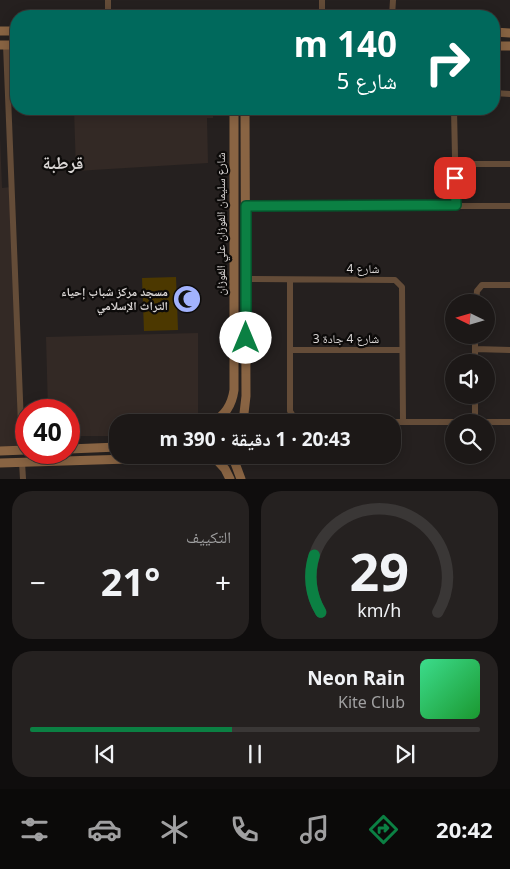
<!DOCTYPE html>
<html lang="ar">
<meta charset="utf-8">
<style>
:root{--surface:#1c1817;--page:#252120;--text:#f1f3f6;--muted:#a0a0a1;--line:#3a3736;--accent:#0b8043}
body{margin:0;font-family:"Noto Sans","Noto Naskh Arabic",sans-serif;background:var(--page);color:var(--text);direction:rtl;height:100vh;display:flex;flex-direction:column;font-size:19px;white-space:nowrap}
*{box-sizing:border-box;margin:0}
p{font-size:16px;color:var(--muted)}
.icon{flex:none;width:28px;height:28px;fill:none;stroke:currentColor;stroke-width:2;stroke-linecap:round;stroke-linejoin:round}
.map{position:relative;height:479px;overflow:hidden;direction:ltr}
.side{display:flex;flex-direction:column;gap:12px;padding:12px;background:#0f0d0d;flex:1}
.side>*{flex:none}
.hud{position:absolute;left:10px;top:10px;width:490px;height:105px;border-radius:20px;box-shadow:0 2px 12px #0003,0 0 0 1px var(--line);direction:rtl;background:#00695c;color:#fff;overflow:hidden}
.needle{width:32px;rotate:275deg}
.buttons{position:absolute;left:445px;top:294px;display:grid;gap:10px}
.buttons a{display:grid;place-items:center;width:50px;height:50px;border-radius:50%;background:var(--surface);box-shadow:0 2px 12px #0003,0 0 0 1px var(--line);font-size:25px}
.speed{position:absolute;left:15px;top:399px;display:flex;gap:10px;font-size:25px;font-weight:700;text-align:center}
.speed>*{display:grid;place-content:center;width:65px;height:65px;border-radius:50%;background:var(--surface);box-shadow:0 2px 12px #0003,0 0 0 1px var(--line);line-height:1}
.speed .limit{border:8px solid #d22;background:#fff;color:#111}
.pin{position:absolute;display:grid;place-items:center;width:42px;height:42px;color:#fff;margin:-21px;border-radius:10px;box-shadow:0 2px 8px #0006}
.me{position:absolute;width:55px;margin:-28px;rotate:0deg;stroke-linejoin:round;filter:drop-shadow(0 0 4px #0008)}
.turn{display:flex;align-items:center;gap:18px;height:105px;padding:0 20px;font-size:22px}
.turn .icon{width:65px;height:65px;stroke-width:2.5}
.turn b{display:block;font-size:35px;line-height:42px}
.big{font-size:38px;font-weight:700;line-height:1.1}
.side .tile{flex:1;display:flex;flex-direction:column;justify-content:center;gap:8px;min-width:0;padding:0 18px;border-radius:20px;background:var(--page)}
.side .dial{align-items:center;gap:0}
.dial svg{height:130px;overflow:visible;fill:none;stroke:var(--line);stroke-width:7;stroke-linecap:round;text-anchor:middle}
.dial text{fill:var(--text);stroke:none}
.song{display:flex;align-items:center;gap:15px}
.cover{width:60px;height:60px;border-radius:8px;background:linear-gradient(135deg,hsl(150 70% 55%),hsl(130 70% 35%))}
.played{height:5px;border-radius:2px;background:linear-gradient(90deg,var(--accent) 45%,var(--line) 45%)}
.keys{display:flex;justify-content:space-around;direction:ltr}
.heat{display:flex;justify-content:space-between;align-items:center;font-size:28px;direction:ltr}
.side .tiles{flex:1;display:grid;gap:12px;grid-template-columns:1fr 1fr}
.tile:last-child{grid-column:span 2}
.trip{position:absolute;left:109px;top:414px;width:292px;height:50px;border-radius:20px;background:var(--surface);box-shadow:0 2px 12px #0003,0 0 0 1px var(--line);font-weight:700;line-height:50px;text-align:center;direction:rtl}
.dock{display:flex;height:80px;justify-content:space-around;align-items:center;background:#0b0a09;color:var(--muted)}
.dock .icon{width:35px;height:35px}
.dock .active{color:var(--accent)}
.dock b{font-size:22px;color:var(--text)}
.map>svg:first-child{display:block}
</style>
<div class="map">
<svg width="510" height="479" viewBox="0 0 510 479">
<rect width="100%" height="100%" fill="#25201f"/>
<path fill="#332925" d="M 74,109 L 213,109 L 213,118 L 207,118 L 208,163 L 76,171 Z
M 0,137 L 2,188 L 11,187 L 22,450 L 0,451 Z
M 198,333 L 198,419 L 191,422 L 118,422 L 117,436 L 69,436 L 69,410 L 48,410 L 46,337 Z"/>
<path fill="#4c3800" d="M 176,277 L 178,330 L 144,331 L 142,278 Z"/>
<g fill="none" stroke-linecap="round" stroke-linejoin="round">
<path stroke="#644c38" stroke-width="6" d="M 108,0 L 108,16
M 322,16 L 322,0
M 392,16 L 393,0
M 6,45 L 22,450
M 494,93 L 510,94
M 454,109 L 456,205
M 455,164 L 510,164
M 246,206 L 510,206
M 246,279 L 395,280 L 402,287 L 403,422
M 290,280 L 290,411 L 295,419 L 301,422 L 510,422
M 476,302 L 477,291 L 482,285 L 510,285
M 475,349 L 510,350
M 291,350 L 402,350
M 475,362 L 475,335
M 475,422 L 475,395
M 22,462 L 23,479"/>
<path stroke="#896443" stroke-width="9" d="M 0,31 L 16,31
M 494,32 L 510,33
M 0,45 L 16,45
M 494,46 L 510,46
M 213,422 C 226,415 232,404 234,390 L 234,109
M 243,422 L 246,396 L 245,109
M 69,449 L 118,447
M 0,451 L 26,450
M 206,455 L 218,458 L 226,455
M 232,455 L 241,479
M 215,458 L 225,469 L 230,479
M 0,463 L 161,458 L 178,455"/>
</g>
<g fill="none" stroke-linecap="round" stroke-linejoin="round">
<defs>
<path id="route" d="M 246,338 L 246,206 L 456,205 L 455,178"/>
</defs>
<use href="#route" stroke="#07532c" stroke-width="12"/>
<use href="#route" stroke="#0b8043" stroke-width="9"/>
</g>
<defs>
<symbol id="mosque-disc" viewBox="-11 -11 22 22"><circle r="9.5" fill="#a2b2fd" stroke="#0d0b0a"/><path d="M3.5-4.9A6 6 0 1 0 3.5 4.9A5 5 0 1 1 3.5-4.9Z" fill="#111"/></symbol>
</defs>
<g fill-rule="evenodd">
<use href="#mosque-disc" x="171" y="283" width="32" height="32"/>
</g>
<g text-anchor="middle" stroke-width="4.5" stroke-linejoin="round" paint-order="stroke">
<g font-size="12" fill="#dad6d5" stroke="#0d0b0a">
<text transform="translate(221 224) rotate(-90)" y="4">شارع سليمان الفوزان علي الفوزان</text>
<text x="363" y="273">شارع 4</text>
<text x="346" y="343">شارع 4 جادة 3</text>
</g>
<g font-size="12" font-weight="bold" fill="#dad6d5" stroke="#0d0b0a" text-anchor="end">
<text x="168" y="296">مسجد مركز شباب إحياء<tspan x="168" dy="14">التراث الإسلامي</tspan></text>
</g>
<g font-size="18" font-weight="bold" fill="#dad6d5" stroke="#0d0b0a">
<text x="63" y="169">قرطبة</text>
</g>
</g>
</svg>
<div class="buttons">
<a><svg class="needle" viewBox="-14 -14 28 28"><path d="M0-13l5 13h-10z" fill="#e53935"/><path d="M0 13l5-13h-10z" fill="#a0a0a1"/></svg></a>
<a><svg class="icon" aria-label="sound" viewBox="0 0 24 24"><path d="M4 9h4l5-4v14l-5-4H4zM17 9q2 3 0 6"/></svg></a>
<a><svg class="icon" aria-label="search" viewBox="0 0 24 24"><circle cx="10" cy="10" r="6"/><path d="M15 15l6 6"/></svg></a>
</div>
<div class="speed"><div class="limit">40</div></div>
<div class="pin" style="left:455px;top:178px;background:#d93025"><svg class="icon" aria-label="arrive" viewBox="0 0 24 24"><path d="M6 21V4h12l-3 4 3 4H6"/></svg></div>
<svg class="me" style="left:246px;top:338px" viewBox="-20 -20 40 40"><circle r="19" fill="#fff"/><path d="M0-13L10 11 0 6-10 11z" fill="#0b8043"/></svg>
<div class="trip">20:43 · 1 دقيقة · 390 m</div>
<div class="hud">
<div class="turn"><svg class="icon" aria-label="right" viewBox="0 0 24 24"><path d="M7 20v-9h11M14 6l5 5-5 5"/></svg><div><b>140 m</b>شارع 5</div></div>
</div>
</div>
<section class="side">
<div class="tiles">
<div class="tile dial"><svg viewBox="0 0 100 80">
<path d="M14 69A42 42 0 1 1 86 69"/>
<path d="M14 69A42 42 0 0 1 10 34" stroke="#0b8043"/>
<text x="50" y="56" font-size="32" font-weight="700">29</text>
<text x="50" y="72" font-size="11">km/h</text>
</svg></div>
<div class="tile"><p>التكييف</p>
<div class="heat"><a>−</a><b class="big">21°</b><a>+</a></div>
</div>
<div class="tile">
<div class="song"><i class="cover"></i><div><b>Neon Rain</b><p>Kite Club</p></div></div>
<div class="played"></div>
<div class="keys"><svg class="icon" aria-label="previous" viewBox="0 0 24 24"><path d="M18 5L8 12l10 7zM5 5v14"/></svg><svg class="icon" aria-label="pause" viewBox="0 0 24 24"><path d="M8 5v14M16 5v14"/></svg><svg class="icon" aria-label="next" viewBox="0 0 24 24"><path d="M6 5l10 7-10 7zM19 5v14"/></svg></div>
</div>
</div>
</section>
<nav class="dock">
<b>20:42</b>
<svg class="icon active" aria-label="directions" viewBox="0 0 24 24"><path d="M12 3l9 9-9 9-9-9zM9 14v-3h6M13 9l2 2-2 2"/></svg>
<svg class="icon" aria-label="music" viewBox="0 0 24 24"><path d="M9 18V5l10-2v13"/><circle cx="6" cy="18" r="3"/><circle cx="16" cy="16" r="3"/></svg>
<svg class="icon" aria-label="phone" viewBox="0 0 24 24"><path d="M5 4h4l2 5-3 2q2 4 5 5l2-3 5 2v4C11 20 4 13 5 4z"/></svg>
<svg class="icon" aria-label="climate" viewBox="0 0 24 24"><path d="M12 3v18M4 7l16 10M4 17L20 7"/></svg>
<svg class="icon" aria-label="car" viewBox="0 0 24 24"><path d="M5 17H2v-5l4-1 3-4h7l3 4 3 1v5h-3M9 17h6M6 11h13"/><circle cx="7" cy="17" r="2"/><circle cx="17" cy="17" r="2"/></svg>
<svg class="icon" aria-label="filters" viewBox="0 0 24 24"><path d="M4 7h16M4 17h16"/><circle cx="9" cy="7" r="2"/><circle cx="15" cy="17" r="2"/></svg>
</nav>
